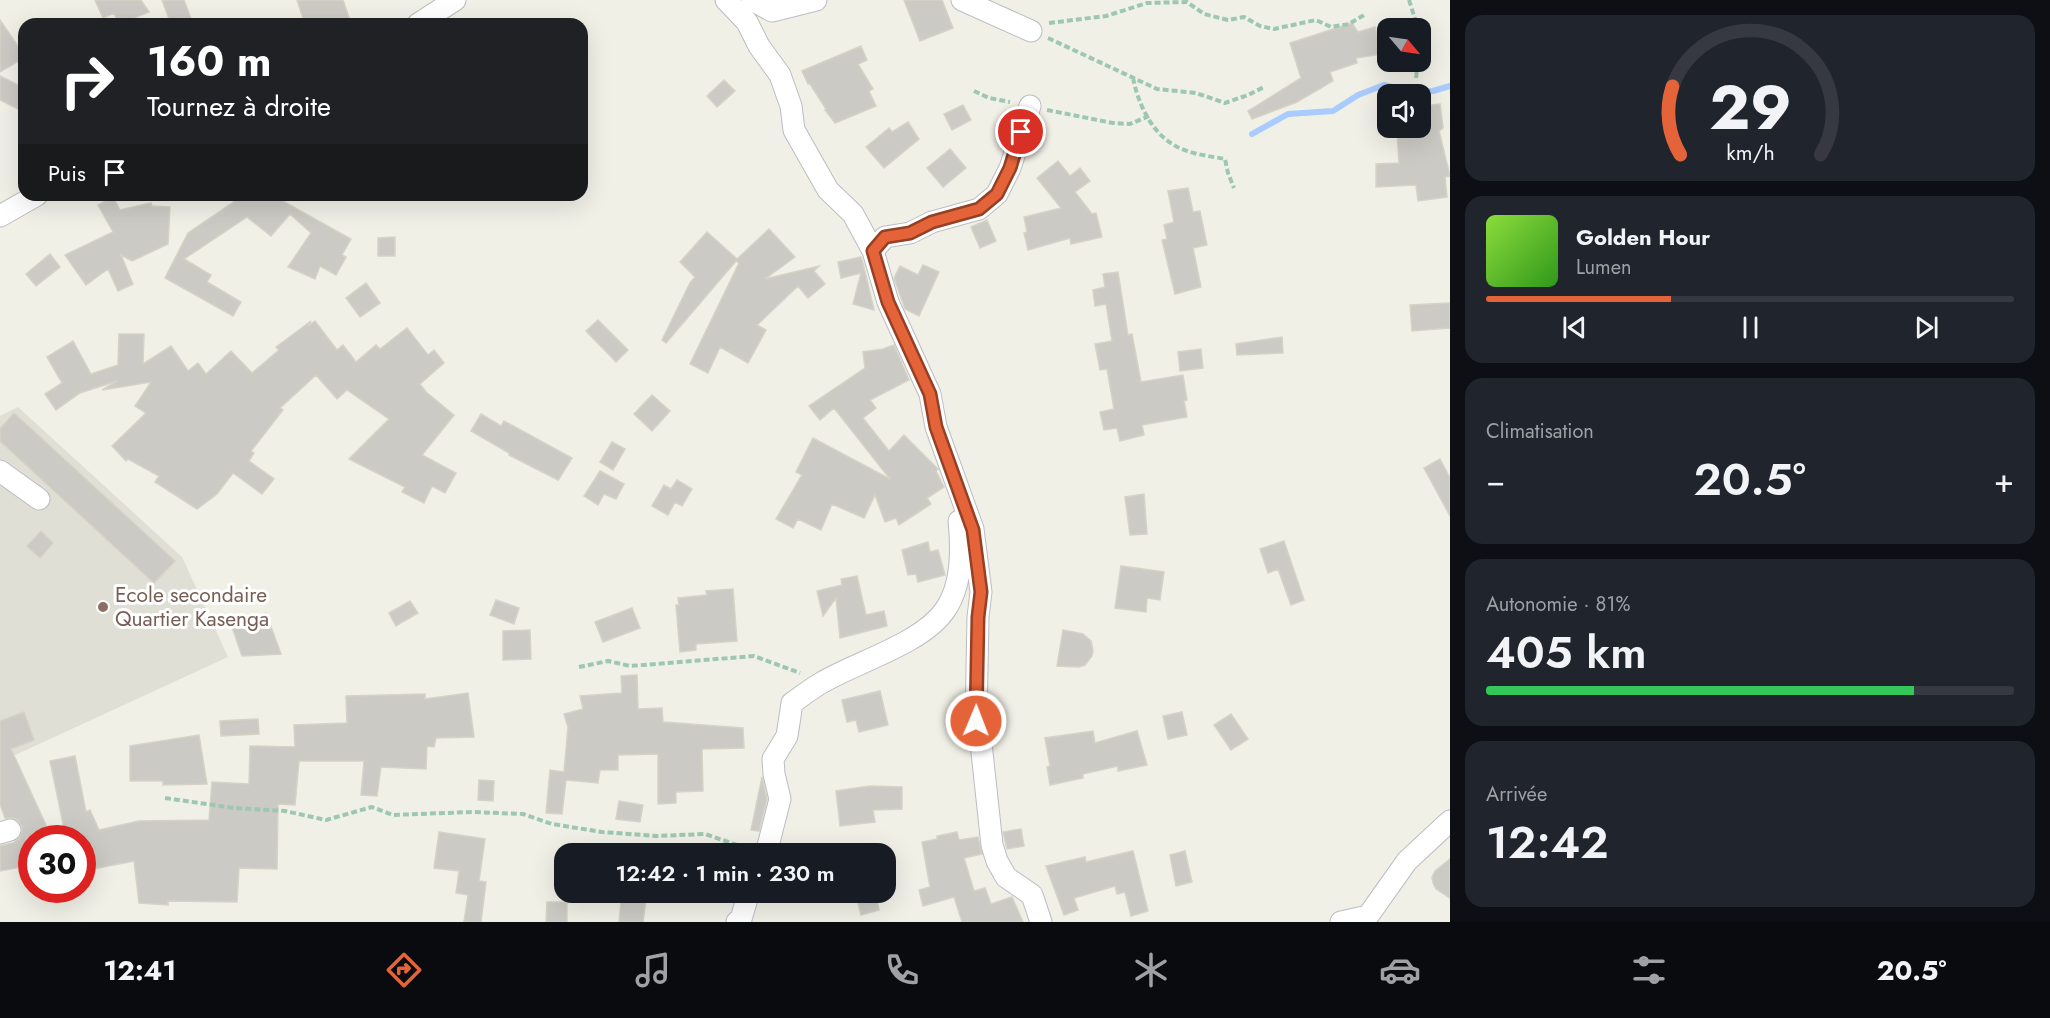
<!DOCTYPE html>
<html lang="fr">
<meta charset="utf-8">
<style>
:root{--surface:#171b24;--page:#20242c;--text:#f1f3f6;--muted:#9ea1a6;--line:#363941;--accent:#e56338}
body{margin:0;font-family:Jost,sans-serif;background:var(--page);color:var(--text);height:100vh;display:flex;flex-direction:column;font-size:22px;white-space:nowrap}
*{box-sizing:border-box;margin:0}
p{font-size:20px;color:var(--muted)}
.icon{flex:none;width:33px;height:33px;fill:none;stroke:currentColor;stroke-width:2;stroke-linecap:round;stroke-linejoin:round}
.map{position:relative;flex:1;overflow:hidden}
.details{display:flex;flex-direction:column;gap:15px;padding:15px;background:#0d0f14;width:600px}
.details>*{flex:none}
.top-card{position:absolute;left:18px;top:18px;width:570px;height:183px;border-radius:18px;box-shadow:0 6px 24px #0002;background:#202124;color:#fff;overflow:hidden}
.needle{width:39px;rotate:119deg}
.controls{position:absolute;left:1377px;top:18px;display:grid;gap:12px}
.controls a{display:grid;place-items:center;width:54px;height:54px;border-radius:12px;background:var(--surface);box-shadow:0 6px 24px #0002;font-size:30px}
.speed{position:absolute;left:18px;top:825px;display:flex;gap:12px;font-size:30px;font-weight:700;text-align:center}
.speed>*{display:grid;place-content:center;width:78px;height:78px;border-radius:50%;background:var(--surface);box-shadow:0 6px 24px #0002;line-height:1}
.speed .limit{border:9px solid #d22;background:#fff;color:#111}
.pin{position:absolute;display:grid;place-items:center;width:51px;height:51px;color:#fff;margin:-26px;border:3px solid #fff;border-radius:50%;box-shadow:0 2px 6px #0007}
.me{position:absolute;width:66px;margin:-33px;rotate:1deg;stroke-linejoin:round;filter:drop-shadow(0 0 4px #0008)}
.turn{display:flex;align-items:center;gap:21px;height:126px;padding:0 30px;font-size:27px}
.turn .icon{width:78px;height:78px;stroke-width:2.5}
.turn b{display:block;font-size:42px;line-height:51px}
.then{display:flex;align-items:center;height:57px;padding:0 30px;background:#0003;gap:12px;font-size:22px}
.big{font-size:45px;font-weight:600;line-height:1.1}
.details .widget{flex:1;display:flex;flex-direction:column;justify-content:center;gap:9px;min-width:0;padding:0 21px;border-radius:18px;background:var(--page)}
.details .dial{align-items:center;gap:0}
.dial svg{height:156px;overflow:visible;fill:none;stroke:var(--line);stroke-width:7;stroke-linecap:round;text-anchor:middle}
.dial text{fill:var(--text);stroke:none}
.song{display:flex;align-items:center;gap:18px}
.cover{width:72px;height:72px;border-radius:9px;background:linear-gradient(135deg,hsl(90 70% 55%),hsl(110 70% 35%))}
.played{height:6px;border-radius:3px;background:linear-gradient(90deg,var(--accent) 35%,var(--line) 35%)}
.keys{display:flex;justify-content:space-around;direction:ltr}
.heat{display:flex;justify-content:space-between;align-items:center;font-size:33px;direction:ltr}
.charge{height:9px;border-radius:4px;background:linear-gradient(90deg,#34c759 81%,var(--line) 0)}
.trip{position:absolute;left:554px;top:843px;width:342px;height:60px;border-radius:18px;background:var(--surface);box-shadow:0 6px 24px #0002;font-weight:600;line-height:60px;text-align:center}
.menu{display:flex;height:96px;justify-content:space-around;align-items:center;background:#090b0e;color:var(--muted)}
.menu .icon{width:42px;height:42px}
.menu .active{color:var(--accent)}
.menu b{font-size:27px;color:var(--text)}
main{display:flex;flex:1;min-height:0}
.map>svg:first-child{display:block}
</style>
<main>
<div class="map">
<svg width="1450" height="922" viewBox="0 0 1450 922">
<rect width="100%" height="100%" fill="#f0f0e7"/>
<path fill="#e0dfd5" d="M 18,407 L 182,557 L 228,657 L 0,762 L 0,416 Z"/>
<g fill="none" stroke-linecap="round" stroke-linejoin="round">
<path stroke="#aacbfd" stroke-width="6" d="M 1252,134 L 1288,114 L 1333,111 L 1358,95 L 1384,85 L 1413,92 L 1433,91 L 1450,86"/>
</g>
<path fill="#cccac4" stroke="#d5d3c5" stroke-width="1.5" d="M 95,0 L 141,0 L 149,12 L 119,24 L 114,13 L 103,18 Z
M 162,0 L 184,0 L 193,24 L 171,24 Z
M 297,0 L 343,0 L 351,24 L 305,24 Z
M 904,0 L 942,0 L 953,28 L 920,41 Z
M 0,20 L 24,55 L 24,58 L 0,72 Z
M 1352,23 L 1358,32 L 1375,27 L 1382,54 L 1356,58 L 1357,63 L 1330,72 L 1333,81 L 1297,102 L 1252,119 L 1248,111 L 1301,78 L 1290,43 Z
M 861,46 L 867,60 L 858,64 L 873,89 L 869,91 L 876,106 L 835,123 L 825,110 L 826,109 L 810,84 L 808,84 L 802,71 Z
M 0,76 L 24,88 L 24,112 L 0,100 Z
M 724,80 L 735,91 L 717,107 L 707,96 Z
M 1440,104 L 1443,128 L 1439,131 L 1450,176 L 1445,177 L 1447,197 L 1418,201 L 1416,185 L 1376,187 L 1376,164 L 1399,163 L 1397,132 L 1427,129 L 1424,106 Z
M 963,105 L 971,120 L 952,130 L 944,114 Z
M 908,122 L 919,139 L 884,168 L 866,147 L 889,128 L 892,132 Z
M 950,149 L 966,168 L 943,187 L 927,168 Z
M 1058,161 L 1070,176 L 1080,168 L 1090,181 L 1075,192 L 1092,214 L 1096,213 L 1102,237 L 1071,244 L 1070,238 L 1028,250 L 1024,233 L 1027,232 L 1024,217 L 1061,208 L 1037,178 Z
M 1188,188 L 1193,212 L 1200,211 L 1207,245 L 1193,248 L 1201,287 L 1175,294 L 1162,240 L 1167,239 L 1164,225 L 1174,222 L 1168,191 Z
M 231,195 L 272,195 L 351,239 L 342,255 L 346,257 L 336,275 L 320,266 L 315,279 L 288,267 L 311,233 L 290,214 L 271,236 L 247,217 L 184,259 L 211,275 L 207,282 L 241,302 L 233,316 L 165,278 L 188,233 L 235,201 Z
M 113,197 L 120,210 L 151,203 L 152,206 L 170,207 L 168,244 L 132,261 L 121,255 L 133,284 L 118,291 L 108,269 L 86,285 L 65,255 L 113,232 L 98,205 Z
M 987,220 L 996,241 L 980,248 L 971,227 Z
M 769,229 L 795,257 L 765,279 L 819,266 L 814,271 L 825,284 L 808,298 L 798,286 L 757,325 L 766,330 L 748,363 L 720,347 L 708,373 L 690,364 L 739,263 L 736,261 L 666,343 L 662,340 L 690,283 L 695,277 L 680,262 L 707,232 L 737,259 Z
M 395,237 L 395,256 L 378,256 L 378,238 Z
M 50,254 L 60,267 L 36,286 L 26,274 Z
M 861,257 L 863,263 L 874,310 L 853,304 L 861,273 L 841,278 L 838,262 Z
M 923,265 L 939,272 L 919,316 L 905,309 L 894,278 L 900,266 L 918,275 Z
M 1118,272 L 1128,335 L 1132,334 L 1141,382 L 1183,375 L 1187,400 L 1184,401 L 1187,417 L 1142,425 L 1144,435 L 1120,441 L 1117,428 L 1104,430 L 1100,412 L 1114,409 L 1107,369 L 1100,370 L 1095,344 L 1112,341 L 1106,304 L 1095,306 L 1093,290 L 1105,287 L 1103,274 Z
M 366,283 L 380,303 L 360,317 L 346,298 Z
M 1450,303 L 1450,328 L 1412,331 L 1410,305 Z
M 598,320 L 628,350 L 616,362 L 586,331 Z
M 311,321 L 308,326 L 315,321 L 337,350 L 343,345 L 356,362 L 376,345 L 380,349 L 407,328 L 428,355 L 434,350 L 444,363 L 420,384 L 426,392 L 454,415 L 422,455 L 456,473 L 445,493 L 432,486 L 424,503 L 402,492 L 405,487 L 349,459 L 389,419 L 347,390 L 337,399 L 316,375 L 280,408 L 283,410 L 251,451 L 254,453 L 249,461 L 274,479 L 262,494 L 233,473 L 217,494 L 197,509 L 155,482 L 159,476 L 128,459 L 126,461 L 112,446 L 146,413 L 135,406 L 151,382 L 102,390 L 117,381 L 80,393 L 56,410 L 45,394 L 62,383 L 47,357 L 73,341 L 91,374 L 118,365 L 119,334 L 144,334 L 143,364 L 171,346 L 188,371 L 198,363 L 206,374 L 231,351 L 252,373 L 279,350 L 276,347 Z
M 1282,337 L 1283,353 L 1237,355 L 1236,344 Z
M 894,345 L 909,380 L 870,400 L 876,408 L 863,418 L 889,451 L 904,435 L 938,469 L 936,471 L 944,487 L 927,498 L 931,504 L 899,525 L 896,518 L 885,522 L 875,495 L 864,518 L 832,504 L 821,530 L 798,519 L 793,528 L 776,519 L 802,475 L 796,472 L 813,438 L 890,479 L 834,408 L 820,420 L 809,406 L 865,368 L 863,352 L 883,349 Z
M 1201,349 L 1203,368 L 1180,371 L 1178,352 Z
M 652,395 L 670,411 L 652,431 L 634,414 Z
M 14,413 L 175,561 L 154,583 L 0,441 L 0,429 Z
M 481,414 L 501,426 L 504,421 L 572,458 L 559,479 L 558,480 L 509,455 L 509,453 L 471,431 Z
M 612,442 L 625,449 L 613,470 L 600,462 Z
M 1440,459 L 1450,478 L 1450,516 L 1424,468 Z
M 600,471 L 624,484 L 616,499 L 604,494 L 598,505 L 584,496 Z
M 677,480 L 692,489 L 682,506 L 675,502 L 668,515 L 652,506 L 664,485 L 671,489 Z
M 1144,494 L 1147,534 L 1130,535 L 1125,497 Z
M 41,531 L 53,543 L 40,558 L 27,546 Z
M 1284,541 L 1304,600 L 1291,605 L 1278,569 L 1268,573 L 1260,549 Z
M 928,542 L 930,552 L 938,550 L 945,575 L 918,582 L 916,574 L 908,575 L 902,550 Z
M 1121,566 L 1164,572 L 1160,600 L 1147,598 L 1146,612 L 1115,608 Z
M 857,576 L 866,615 L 884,611 L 887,626 L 840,638 L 836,598 L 823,616 L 817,591 L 842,585 L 841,579 Z
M 733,589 L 737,641 L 696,644 L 696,650 L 680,652 L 676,605 L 679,605 L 678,598 L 707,595 L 706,591 Z
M 496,600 L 519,608 L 514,624 L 490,615 Z
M 410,601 L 418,613 L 396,626 L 389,613 Z
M 632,608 L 640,628 L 603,642 L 595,622 Z
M 266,613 L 281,654 L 242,656 L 231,624 Z
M 530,630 L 531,659 L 503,660 L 503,631 Z
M 1063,630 L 1083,634 L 1091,641 L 1093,651 L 1092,656 L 1085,665 L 1079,667 L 1057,666 Z
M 637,675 L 638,709 L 662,708 L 663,722 L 743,728 L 744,748 L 702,749 L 703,791 L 676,792 L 676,803 L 658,804 L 658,754 L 618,755 L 618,770 L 600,770 L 598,783 L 566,780 L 562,814 L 546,813 L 550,770 L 564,772 L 568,727 L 564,714 L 583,709 L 580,696 L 622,693 L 621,676 Z
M 880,691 L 888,725 L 859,732 L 856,720 L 847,722 L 842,700 Z
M 468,693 L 474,737 L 436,738 L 434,747 L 427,746 L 426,769 L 381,767 L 377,796 L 361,795 L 364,761 L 299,761 L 295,805 L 278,804 L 277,869 L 239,868 L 237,902 L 168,901 L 168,905 L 139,903 L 134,861 L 82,871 L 82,838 L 66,838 L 50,761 L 75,756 L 86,812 L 90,810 L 99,830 L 139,821 L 209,820 L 212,782 L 249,784 L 250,746 L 295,747 L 294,725 L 347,723 L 346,696 L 425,694 L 425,699 Z
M 24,712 L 34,740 L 11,749 L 52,838 L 27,838 L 32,872 L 24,874 L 21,867 L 0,871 L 0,846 L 13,843 L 20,838 L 22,832 L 22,826 L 18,820 L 12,818 L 5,818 L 0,804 L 0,721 Z
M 1182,712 L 1187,735 L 1168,739 L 1163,716 Z
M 1231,714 L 1248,739 L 1231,750 L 1214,725 Z
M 258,719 L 259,734 L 221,736 L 220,721 Z
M 1093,731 L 1095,743 L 1137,731 L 1147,765 L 1118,771 L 1118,766 L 1083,774 L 1083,778 L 1050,785 L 1047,767 L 1050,766 L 1045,738 Z
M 199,735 L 207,784 L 163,785 L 163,781 L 130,781 L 130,746 Z
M 762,777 L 767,799 L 759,831 L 751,830 Z
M 479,780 L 494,781 L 493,801 L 478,800 Z
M 870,786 L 902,787 L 902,809 L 873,810 L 875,822 L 840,826 L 836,791 Z
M 619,801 L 643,805 L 640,822 L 616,819 Z
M 1021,829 L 1024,846 L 1007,849 L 1003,832 Z
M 439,832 L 485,839 L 479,881 L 486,882 L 481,922 L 464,922 L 468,895 L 456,893 L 459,871 L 434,868 Z
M 957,832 L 959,840 L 978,837 L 982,854 L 964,858 L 974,891 L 985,888 L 991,904 L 1012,897 L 1023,922 L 962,922 L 954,897 L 923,906 L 919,890 L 930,887 L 922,842 L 937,839 L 937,836 Z
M 1133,851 L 1148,911 L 1131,916 L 1125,892 L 1117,894 L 1115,886 L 1074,898 L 1078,910 L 1064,915 L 1046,866 L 1085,857 L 1086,862 Z
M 1185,851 L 1192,882 L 1176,886 L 1170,855 Z
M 1450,859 L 1450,898 L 1436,889 L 1433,883 L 1432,877 L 1435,871 Z
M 622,892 L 647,892 L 643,922 L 619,922 Z
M 876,895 L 879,910 L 861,915 L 857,899 Z
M 547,902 L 567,902 L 567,922 L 546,922 Z"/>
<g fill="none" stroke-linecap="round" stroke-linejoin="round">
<defs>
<path id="minor" d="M 726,0 L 747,22 L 759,46 L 780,75 L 791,106 L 794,130 L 828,190 L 853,214 L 873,251 L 888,302 L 930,394 L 936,427 L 973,529 L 981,592 L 978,617 L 976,721 L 981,743 L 992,845 L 997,861 L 1006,877 L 1032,895 L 1041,922
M 752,0 L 772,11 L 816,0
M 962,0 L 1031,31
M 418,24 L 455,0
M 0,216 L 37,195
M 873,251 L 885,237 L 910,233 L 932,222 L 979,209 L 997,194 L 1010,168 L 1030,106
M 0,471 L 39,499
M 0,833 L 10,830
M 766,854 L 780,799 L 774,774 L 773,759 L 787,736 L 792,703 C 802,696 812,688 823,682 C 857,662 923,643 945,610 C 962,586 962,549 959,521
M 737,922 L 741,919 L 749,892
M 1341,922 L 1368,916 L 1407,861 L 1450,821"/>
</defs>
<use href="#minor" stroke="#bbbdc2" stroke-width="23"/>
<path stroke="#9ec7b1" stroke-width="4" stroke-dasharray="6 3" stroke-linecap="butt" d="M 1409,0 L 1418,28
M 1049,23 L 1106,16 L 1147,3 L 1187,2 L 1204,14 L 1228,20 L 1244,17 L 1260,26 L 1274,29 L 1316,20 L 1331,27 L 1349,24 L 1364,15
M 1048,38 L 1157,89 L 1196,93 L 1225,103 L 1248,95 L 1264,87
M 1133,78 C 1138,103 1151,132 1174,145 C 1188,154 1209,156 1225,159 L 1228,173 L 1234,188
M 1416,78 L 1418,62
M 974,91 L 989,98 L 1010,102
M 1047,110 L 1113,123 L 1130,124 L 1149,116
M 579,667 L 608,661 L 630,666 L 754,656 L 800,673
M 165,798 L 234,808 L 285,811 L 326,820 L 372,807 L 393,815 L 472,812 L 523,814 L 552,824 L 602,832 L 657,836 L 705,834 L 749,849"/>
<use href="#minor" stroke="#fff" stroke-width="21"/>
</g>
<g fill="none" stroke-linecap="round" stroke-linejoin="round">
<defs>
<path id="route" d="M 976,721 L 978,617 L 981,592 L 973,530 L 936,427 L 930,394 L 888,302 L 873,251 L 885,237 L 910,233 L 932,222 L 979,209 L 997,194 L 1010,168 L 1021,132"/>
</defs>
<use href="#route" stroke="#954024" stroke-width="15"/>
<use href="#route" stroke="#e56338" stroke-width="10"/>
</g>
<circle fill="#8d6e63" stroke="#fff" stroke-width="2" cx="103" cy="607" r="6"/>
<g text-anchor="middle" stroke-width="6" stroke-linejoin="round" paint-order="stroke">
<g font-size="21" fill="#785e54" stroke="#fff" text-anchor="start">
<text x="115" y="602">Ecole secondaire<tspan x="115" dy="24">Quartier Kasenga</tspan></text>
</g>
</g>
</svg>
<div class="controls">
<a><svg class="needle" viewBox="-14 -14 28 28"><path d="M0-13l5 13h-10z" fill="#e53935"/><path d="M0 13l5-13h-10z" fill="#9ea1a6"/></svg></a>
<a><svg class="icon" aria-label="sound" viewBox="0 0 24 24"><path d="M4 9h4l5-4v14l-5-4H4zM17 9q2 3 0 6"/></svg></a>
</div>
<div class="speed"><div class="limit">30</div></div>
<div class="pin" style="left:1021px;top:132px;background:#d93025"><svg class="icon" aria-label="arrive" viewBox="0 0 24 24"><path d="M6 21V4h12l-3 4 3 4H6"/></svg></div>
<svg class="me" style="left:976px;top:721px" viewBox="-20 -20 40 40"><circle r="17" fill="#e56338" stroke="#fff" stroke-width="3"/><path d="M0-11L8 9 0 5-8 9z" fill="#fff"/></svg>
<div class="trip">12:42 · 1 min · 230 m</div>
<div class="top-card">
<div class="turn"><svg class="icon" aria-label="right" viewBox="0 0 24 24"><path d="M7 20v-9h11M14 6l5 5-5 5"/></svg><div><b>160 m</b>Tournez à droite</div></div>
<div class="then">Puis<svg class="icon" aria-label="arrive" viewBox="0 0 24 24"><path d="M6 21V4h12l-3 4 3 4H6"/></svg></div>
</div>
</div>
<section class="details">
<div class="widget dial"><svg viewBox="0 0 100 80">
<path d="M14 69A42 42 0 1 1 86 69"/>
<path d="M14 69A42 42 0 0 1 10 34" stroke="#e56338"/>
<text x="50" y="56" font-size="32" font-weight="700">29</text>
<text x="50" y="72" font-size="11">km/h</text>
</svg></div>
<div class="widget">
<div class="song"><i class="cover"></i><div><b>Golden Hour</b><p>Lumen</p></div></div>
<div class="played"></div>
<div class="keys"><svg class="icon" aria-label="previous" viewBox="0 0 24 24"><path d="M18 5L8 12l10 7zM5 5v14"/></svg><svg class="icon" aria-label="pause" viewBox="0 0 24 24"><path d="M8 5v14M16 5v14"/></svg><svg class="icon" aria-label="next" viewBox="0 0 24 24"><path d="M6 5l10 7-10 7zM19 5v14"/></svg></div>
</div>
<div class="widget"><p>Climatisation</p>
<div class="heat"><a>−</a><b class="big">20.5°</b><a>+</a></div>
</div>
<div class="widget"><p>Autonomie · 81%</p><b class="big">405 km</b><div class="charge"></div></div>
<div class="widget"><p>Arrivée</p><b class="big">12:42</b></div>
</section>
</main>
<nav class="menu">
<b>12:41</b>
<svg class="icon active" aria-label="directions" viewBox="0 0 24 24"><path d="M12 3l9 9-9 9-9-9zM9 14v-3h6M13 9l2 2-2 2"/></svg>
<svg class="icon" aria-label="music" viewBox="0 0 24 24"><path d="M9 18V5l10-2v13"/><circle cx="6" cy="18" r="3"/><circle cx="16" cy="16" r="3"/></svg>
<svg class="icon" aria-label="phone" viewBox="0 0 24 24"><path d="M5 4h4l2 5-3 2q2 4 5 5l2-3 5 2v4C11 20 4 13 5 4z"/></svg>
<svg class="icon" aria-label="climate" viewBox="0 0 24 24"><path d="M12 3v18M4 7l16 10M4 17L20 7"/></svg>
<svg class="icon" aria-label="car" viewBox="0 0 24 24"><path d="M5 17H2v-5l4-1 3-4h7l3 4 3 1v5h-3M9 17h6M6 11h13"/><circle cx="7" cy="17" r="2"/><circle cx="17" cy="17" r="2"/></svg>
<svg class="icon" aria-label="filters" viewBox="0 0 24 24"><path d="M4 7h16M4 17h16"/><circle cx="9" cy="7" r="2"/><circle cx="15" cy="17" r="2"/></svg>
<b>20.5°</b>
</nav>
